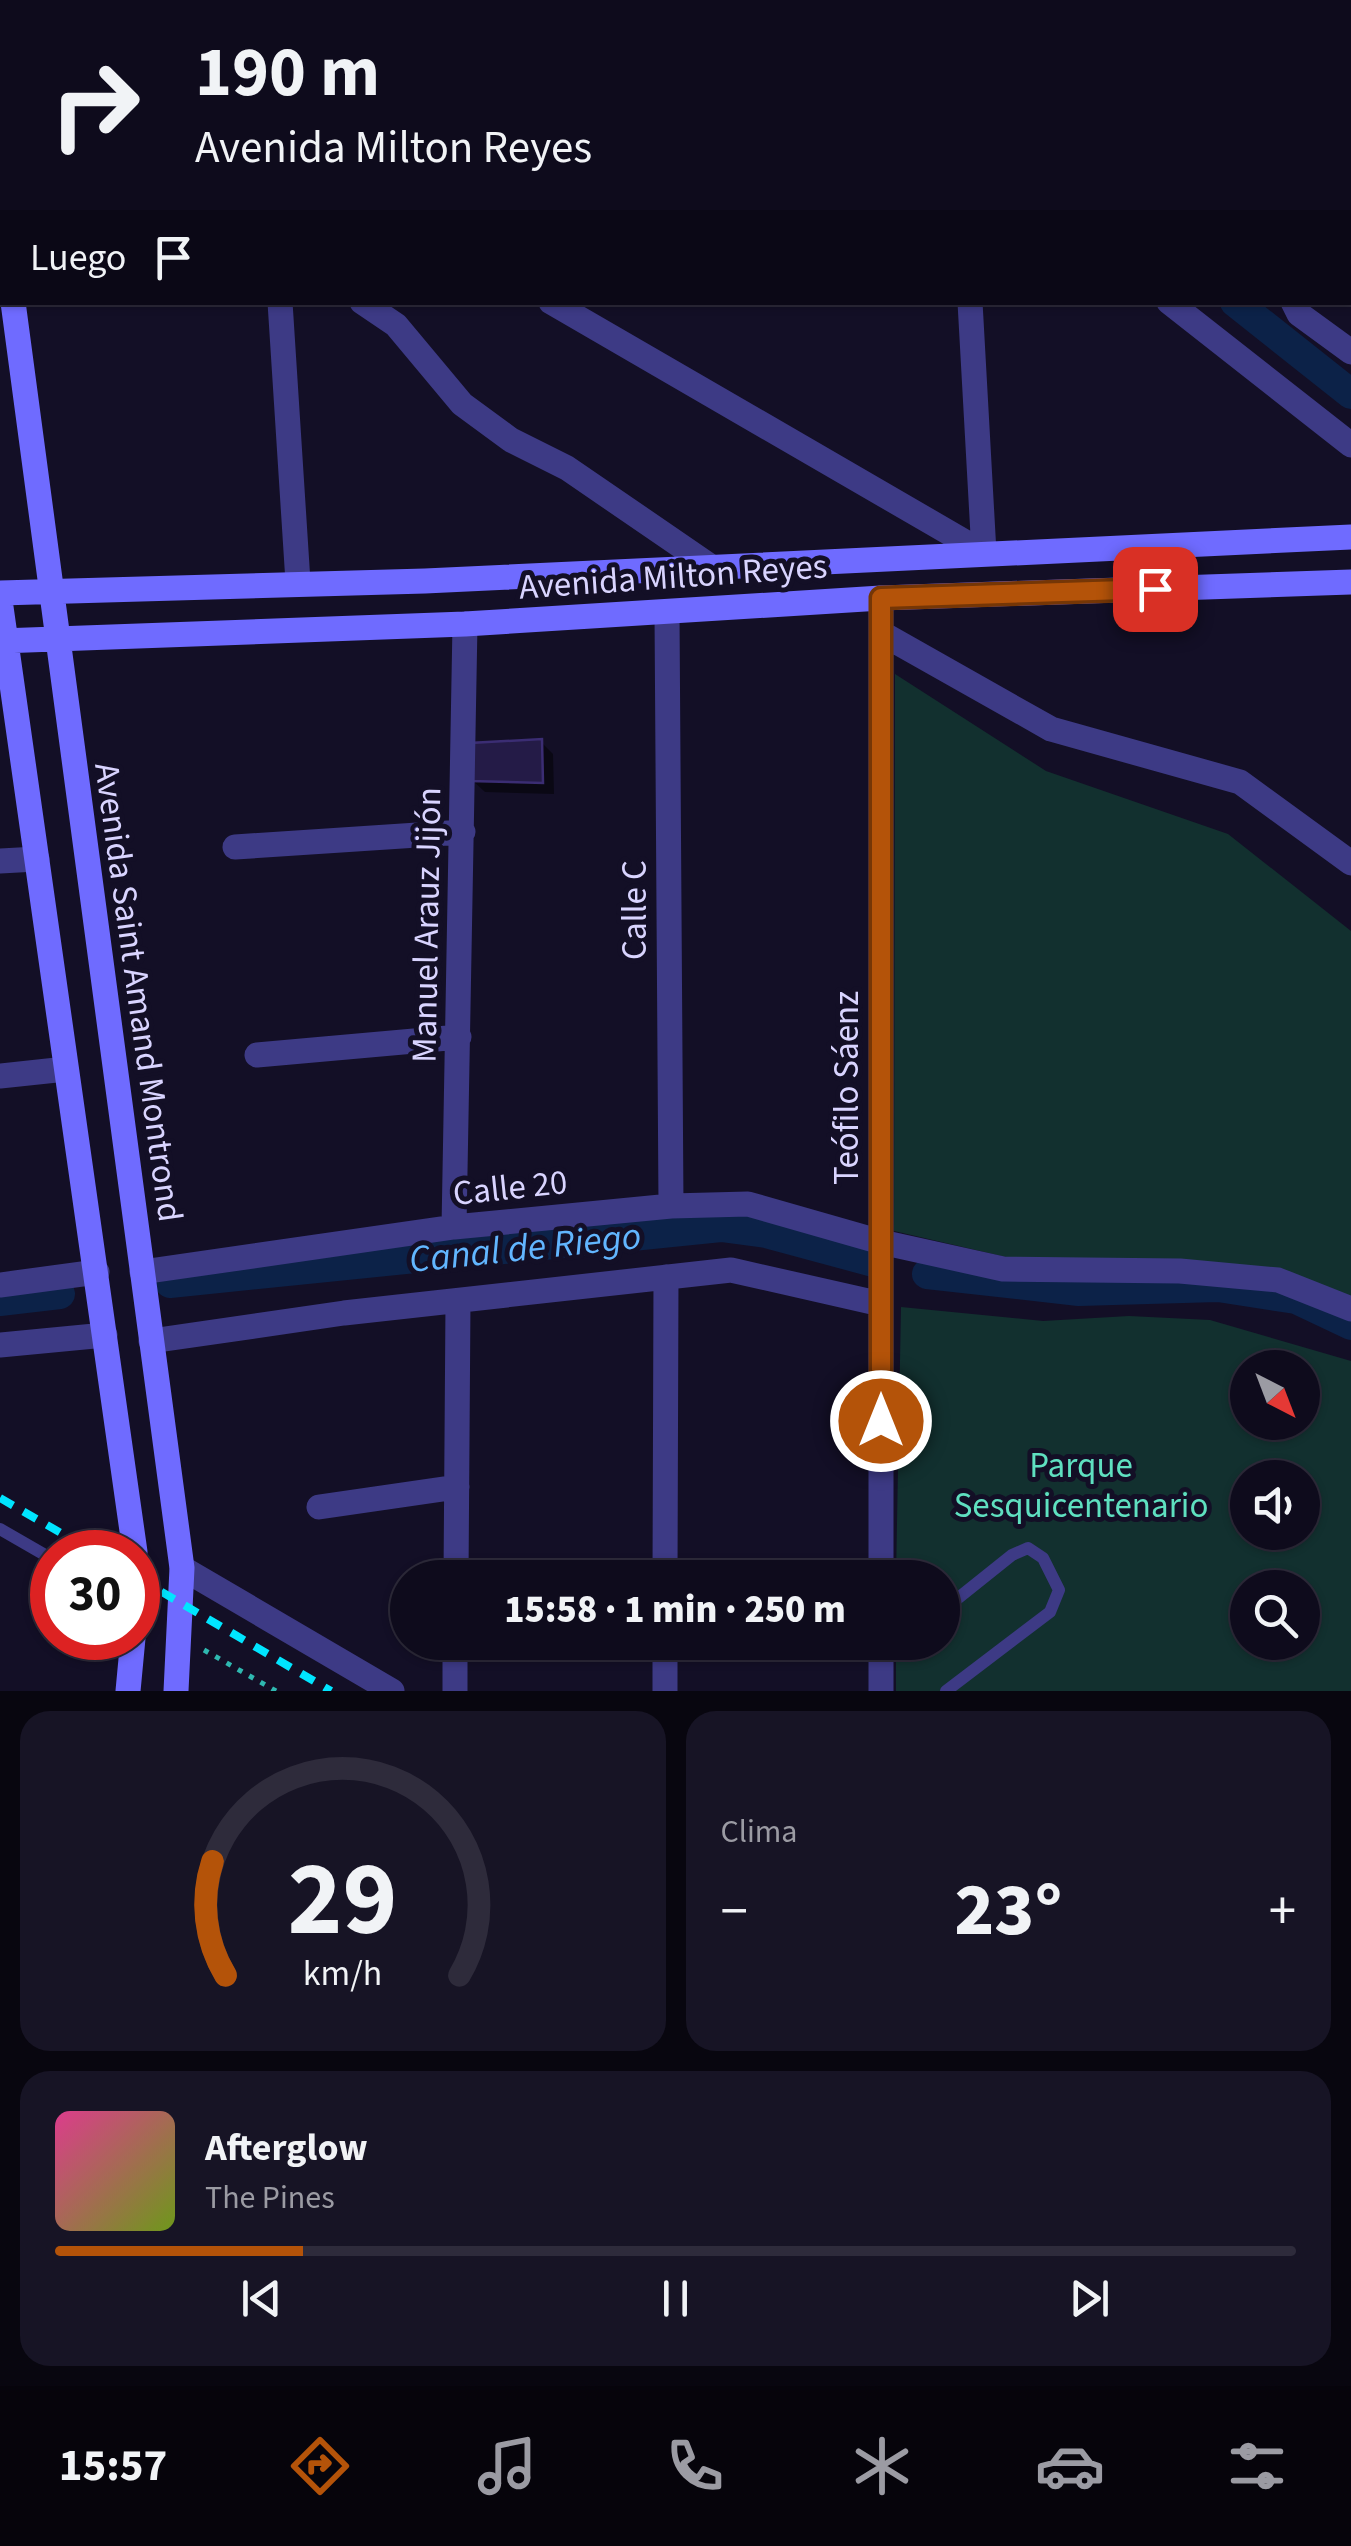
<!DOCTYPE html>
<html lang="es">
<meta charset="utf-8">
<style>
:root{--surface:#0e0b1c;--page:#171425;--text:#f1f3f6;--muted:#9b9ba3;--line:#2e2b3b;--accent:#b45309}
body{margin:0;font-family:"Source Sans 3",sans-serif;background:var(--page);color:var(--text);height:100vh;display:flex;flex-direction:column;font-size:38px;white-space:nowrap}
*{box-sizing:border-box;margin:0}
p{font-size:32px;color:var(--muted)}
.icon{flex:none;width:55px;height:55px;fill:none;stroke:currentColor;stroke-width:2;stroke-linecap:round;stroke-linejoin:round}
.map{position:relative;height:1691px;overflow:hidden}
.drawer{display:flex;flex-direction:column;gap:20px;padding:20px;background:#08060f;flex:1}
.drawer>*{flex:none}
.top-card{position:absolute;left:0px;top:0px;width:1352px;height:305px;box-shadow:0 2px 8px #0004,0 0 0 2px var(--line);background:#0e0b1c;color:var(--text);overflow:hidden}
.needle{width:65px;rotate:138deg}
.tools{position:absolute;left:1230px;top:1350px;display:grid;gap:20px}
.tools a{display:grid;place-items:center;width:90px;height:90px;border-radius:50%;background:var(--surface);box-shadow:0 2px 8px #0004,0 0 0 2px var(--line);font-size:50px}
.speed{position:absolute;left:30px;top:1530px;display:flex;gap:20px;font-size:50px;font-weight:700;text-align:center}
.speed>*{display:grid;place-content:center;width:130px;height:130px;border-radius:50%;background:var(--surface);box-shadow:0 2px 8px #0004,0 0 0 2px var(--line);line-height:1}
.speed .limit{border:15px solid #d22;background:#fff;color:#111}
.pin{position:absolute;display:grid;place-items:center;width:85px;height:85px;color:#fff;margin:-42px;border-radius:20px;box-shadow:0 5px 15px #0006}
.me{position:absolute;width:110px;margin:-55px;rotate:0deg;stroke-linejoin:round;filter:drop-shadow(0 0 8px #0008)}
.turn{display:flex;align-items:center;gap:35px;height:210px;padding:0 30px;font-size:45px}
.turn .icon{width:130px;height:130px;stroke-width:2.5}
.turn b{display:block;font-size:70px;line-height:85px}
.then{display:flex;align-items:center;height:95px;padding:0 30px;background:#0003;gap:20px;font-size:38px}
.big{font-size:75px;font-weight:800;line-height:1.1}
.drawer .card{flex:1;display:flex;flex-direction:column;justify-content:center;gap:15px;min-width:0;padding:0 35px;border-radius:30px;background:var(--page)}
.drawer .dial{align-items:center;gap:0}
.dial svg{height:260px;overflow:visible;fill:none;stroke:var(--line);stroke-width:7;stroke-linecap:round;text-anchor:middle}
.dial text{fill:var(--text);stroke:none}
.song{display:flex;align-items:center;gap:30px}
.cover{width:120px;height:120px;border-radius:15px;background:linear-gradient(135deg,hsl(330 70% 55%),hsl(80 70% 35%))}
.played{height:10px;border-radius:5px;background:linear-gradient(90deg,var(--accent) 20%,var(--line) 20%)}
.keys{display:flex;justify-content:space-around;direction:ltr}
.heat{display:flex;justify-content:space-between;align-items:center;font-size:55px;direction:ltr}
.drawer .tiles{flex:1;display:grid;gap:20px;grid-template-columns:1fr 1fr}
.card:last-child{grid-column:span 2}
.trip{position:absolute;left:390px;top:1560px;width:570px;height:100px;border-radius:50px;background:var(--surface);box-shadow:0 2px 8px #0004,0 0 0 2px var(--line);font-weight:800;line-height:100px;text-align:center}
.menu{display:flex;height:160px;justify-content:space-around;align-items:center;background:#06040b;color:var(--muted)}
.menu .icon{width:70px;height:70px}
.menu .current{color:var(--accent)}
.menu b{font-size:45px;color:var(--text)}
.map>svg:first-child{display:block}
</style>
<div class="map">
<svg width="1351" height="1691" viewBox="0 0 1351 1691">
<rect width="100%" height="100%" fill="#130f26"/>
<path fill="#12302f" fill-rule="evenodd" d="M 895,674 L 1046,771 L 1228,834 L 1351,931 L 1351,1298 L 1006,1257 L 894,1231 Z
M 901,1307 L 1043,1321 L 1129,1316 L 1210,1320 L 1351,1361 L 1351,1691 L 896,1691 L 896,1643 L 942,1642 L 942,1578 L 896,1577 ZM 1248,1368 L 1302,1368 L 1302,1422 L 1248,1422 ZM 1248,1478 L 1302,1478 L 1302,1532 L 1248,1532 ZM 1248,1588 L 1302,1588 L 1302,1642 L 1248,1642 Z"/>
<path fill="#0007" d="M 541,742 L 553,754 L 554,794 L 485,792 L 472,780 Z"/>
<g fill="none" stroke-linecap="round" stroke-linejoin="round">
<path stroke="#0c2248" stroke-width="30" d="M 607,0 L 611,2
M 1235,302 L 1351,394
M 927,1274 L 1079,1291 L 1218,1287 L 1296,1299 L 1351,1325
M 170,1283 L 721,1227 L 766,1233 L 877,1263
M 0,1301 L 60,1294"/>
</g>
<path fill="#241b47" stroke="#3b2d73" stroke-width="2.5" d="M 542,739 L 543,783 L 470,781 L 470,743 Z"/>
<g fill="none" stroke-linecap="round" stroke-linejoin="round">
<path stroke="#2fb8b0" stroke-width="5" stroke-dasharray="5 8" stroke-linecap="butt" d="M 204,1650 L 276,1691"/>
<path stroke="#3d3a85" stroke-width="12" d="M 0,1529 L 52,1559
M 942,1611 L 1012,1555 L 1028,1548 L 1043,1558 L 1059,1590 L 1050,1612 L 946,1691
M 883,1660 L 904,1642"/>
<path stroke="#3d3a85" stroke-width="25" d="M 234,0 L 234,2
M 537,0 L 541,2
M 833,0 L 835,2
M 515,2 L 516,0
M 855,2 L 856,0
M 1086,2 L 1086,0
M 1255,2 L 1256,0
M 280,302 L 298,582
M 362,302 L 396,325 L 462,404 L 511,440 L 567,468 L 710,566
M 551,302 L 984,553
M 970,302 L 984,553
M 1169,302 L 1351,445
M 1293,302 L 1299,314 L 1351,352
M 667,613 L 671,1206
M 881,633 L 1051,729 L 1240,782 L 1351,863
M 235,847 L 463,832
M 0,861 L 37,859
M 257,1055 L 459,1037
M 0,1076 L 66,1069
M 454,1227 L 465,624
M 142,1272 L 454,1227 L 671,1206 L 748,1204 L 881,1242 L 1003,1269 L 1180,1271 L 1278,1280 L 1351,1309
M 0,1285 L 97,1272
M 151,1341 L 344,1313 L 731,1270 L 881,1304
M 0,1345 L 105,1335
M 319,1507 L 457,1487
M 182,1568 L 392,1691
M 456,1578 L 458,1301
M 665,1578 L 666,1277
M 881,1578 L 881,598
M 455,1691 L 455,1642
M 665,1691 L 665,1642
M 881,1691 L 881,1642"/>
<path stroke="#6f6bff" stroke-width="25" d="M 0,204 L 2,224
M 13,302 L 182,1568 L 176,1691
M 0,593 L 425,581 L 1351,537
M 0,600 L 135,1552
M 0,641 L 465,624 L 881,598 L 1351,582
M 138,1570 L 138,1595
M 128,1691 L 133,1638"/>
<path stroke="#00e5ff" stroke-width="8" stroke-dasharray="15 12" stroke-linecap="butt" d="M 0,1498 L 94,1552
M 138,1578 L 331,1691"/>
</g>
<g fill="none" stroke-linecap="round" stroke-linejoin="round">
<defs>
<path id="route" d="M 881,1421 L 881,598 L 1155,589"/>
</defs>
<use href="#route" stroke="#753606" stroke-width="25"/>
<use href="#route" stroke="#b45309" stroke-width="18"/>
</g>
<g text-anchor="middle" stroke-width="10" stroke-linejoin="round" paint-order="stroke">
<g font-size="35" fill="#d9d4ff" stroke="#130f26">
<text transform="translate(673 576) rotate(-4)" y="12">Avenida Milton Reyes</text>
<text transform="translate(634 910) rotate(-90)" y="12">Calle C</text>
<text transform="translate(426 925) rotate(-89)" y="12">Manuel Arauz Jijón</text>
<text transform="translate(139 992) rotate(82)" y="12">Avenida Saint Amand Montrond</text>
<text transform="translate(846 1088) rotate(-90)" y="12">Teófilo Sáenz</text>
<text transform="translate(510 1187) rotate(-6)" y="12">Calle 20</text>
</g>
<g font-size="35" fill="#5fe0c0" stroke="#130f26">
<text x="1081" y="1477">Parque<tspan x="1081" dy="40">Sesquicentenario</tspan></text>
</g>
<g font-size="38" font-style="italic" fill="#62b6ff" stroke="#130f26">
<text transform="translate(525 1247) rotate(-6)" y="13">Canal de Riego</text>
</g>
</g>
</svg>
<div class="tools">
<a><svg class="needle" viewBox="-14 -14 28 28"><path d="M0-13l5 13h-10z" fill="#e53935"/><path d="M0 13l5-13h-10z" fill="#9b9ba3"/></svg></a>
<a><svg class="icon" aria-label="sound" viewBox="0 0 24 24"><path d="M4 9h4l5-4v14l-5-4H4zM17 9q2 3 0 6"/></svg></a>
<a><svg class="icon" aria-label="search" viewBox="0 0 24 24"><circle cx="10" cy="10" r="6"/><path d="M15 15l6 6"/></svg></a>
</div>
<div class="speed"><div class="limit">30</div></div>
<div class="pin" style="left:1155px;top:589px;background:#d93025"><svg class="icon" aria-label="arrive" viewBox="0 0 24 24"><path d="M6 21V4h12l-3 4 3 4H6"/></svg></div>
<svg class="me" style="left:881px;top:1421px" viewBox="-20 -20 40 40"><circle r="17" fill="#b45309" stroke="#fff" stroke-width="3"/><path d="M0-11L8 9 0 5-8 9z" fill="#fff"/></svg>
<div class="trip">15:58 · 1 min · 250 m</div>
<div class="top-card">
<div class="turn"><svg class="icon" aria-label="right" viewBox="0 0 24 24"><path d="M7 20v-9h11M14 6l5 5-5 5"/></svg><div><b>190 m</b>Avenida Milton Reyes</div></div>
<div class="then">Luego<svg class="icon" aria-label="arrive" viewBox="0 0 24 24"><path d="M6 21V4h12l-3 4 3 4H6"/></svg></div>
</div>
</div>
<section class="drawer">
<div class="tiles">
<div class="card dial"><svg viewBox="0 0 100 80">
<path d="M14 69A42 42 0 1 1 86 69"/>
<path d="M14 69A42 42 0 0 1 10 34" stroke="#b45309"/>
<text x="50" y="56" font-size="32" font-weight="700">29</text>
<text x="50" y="72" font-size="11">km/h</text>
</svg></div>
<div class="card"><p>Clima</p>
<div class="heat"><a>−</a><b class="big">23°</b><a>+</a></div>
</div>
<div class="card">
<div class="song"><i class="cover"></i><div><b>Afterglow</b><p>The Pines</p></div></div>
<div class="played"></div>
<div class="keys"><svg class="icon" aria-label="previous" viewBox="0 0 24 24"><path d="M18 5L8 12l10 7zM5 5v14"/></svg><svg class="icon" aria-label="pause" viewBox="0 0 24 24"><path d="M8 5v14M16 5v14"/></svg><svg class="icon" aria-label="next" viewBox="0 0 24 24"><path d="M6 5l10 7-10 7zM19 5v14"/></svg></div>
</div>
</div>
</section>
<nav class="menu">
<b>15:57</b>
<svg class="icon current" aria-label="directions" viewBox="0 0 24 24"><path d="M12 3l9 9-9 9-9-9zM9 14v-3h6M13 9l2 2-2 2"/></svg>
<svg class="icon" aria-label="music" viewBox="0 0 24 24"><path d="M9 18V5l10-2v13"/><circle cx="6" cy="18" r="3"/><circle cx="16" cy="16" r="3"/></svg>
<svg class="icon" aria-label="phone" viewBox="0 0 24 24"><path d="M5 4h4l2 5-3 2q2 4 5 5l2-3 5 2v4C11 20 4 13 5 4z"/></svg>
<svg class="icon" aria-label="climate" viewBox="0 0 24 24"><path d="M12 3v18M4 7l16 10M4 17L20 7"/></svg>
<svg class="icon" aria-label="car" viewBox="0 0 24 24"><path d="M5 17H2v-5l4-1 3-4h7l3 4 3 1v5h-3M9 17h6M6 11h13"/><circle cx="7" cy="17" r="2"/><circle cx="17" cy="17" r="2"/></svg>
<svg class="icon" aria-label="filters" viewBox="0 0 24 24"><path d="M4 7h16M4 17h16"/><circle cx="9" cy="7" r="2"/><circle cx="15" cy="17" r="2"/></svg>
</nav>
